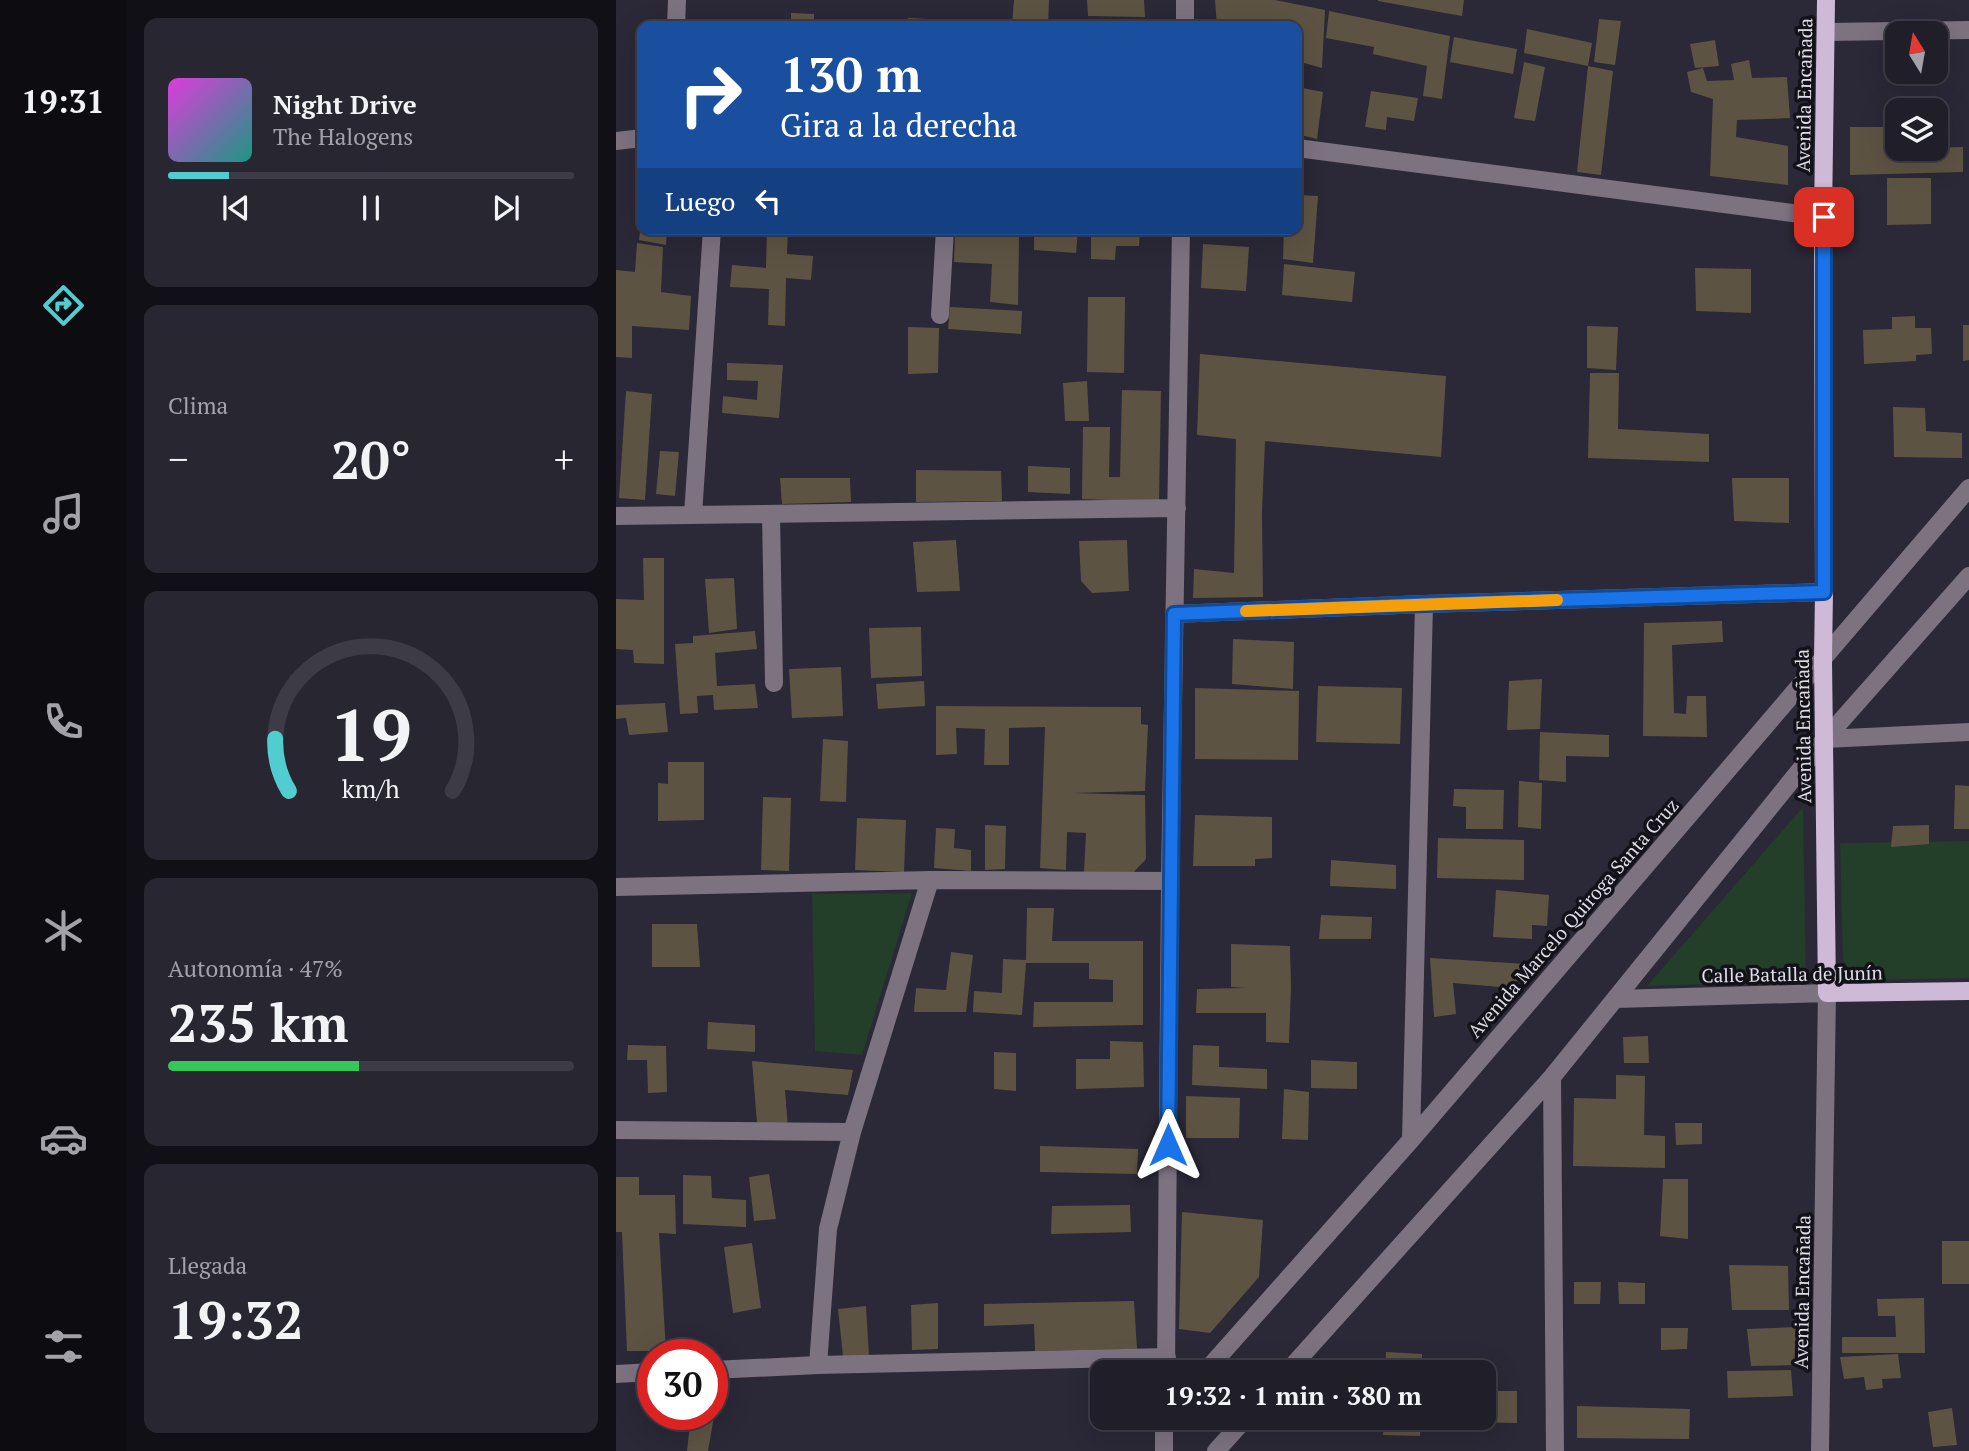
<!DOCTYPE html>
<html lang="es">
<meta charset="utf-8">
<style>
:root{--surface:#201e29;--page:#282731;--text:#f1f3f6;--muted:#a2a2a8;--line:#3d3c46;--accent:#52cdcf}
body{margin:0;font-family:"PT Serif",serif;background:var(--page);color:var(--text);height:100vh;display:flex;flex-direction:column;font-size:26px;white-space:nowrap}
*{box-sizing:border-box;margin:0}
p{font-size:23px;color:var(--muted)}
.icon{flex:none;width:38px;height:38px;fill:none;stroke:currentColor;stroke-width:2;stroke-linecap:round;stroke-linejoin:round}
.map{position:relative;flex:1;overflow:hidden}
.panel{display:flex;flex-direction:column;gap:18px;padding:18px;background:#121017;width:490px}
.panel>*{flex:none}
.hud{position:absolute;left:21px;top:21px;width:665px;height:214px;border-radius:14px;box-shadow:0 7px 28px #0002,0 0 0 2px var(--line);background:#1a4fa0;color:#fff;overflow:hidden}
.needle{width:46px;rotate:349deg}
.buttons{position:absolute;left:1269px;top:21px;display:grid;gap:14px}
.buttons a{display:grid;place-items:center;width:63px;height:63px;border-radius:14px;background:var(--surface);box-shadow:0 7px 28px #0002,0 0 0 2px var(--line);font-size:35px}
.speed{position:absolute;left:21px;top:1339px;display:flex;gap:14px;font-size:35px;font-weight:700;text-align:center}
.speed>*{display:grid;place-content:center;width:91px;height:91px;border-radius:50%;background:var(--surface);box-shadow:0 7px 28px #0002,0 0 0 2px var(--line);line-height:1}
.speed .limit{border:10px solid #d22;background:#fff;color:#111}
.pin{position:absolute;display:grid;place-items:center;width:60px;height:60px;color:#fff;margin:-30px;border-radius:14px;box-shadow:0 4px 10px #0006}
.me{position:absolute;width:77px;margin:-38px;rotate:0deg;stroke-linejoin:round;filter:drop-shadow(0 0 5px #0008)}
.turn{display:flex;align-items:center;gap:24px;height:147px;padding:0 28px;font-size:32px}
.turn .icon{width:91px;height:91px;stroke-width:2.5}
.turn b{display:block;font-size:49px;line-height:60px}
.then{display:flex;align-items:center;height:66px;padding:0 28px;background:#0003;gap:14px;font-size:26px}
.big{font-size:52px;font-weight:800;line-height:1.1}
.panel .tile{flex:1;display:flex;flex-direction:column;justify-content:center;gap:10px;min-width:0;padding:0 24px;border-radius:14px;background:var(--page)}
.panel .dial{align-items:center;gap:0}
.dial svg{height:182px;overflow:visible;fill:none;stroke:var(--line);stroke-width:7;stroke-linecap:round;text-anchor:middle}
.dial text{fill:var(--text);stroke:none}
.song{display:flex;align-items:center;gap:21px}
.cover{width:84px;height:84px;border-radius:10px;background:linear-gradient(135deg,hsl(300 70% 55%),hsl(170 70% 35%))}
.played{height:7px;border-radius:4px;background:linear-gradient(90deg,var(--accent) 15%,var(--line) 15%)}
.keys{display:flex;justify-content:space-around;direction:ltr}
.heat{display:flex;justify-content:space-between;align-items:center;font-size:38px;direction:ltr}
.charge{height:10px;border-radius:5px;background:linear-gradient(90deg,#34c759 47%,var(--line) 0)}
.trip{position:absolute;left:474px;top:1360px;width:406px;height:70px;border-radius:14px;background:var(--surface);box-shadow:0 7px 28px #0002,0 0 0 2px var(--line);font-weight:800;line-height:70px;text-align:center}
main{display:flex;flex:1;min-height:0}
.menu{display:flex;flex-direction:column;width:126px;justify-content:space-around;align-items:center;background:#0d0c10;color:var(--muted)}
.menu .icon{width:49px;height:49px}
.menu .selected{color:var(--accent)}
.menu b{font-size:32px;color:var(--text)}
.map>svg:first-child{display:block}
</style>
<main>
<nav class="menu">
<b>19:31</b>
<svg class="icon selected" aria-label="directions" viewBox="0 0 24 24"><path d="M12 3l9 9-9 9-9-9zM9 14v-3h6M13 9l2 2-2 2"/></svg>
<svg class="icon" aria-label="music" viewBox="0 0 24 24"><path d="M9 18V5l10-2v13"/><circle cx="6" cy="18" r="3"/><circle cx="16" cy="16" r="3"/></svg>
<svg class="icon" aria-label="phone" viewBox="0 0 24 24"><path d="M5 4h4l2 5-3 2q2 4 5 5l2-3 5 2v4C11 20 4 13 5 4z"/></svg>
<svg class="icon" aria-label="climate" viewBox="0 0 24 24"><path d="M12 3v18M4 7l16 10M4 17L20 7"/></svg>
<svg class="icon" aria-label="car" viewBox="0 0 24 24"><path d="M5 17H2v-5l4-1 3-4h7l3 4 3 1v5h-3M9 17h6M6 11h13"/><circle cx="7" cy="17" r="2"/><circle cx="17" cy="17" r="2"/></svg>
<svg class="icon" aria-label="filters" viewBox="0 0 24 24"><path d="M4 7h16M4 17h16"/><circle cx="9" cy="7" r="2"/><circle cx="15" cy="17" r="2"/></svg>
</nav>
<section class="panel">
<div class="tile">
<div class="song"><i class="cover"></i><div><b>Night Drive</b><p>The Halogens</p></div></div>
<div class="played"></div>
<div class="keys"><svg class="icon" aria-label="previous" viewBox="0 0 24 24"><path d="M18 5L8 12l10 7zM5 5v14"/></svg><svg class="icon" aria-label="pause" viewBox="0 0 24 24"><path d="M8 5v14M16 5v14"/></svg><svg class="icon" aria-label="next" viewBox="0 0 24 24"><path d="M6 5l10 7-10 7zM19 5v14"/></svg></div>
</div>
<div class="tile"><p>Clima</p>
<div class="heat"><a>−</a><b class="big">20°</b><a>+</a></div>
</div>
<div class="tile dial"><svg viewBox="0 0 100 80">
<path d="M14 69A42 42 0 1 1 86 69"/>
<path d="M14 69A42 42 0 0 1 8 46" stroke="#52cdcf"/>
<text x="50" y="56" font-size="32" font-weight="700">19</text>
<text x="50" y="72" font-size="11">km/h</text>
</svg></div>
<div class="tile"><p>Autonomía · 47%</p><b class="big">235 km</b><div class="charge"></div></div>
<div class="tile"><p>Llegada</p><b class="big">19:32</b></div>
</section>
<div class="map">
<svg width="1353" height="1451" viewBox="0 0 1353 1451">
<rect width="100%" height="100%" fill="#2b2837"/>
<path fill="#233e29" d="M 1187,807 L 1190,981 L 1031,986 Z
M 1353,841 L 1353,978 L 1240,980 L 1227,960 L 1224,843 Z
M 296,893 L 246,1055 L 199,1051 L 196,894 Z"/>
<path fill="#5d5343" d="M 398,0 L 433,0 L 432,26 L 396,26 Z
M 471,0 L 528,0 L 529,17 L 472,16 Z
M 599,0 L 659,0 L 709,10 L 706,68 L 681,61 L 681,26 L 643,20 L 643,26 L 601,26 Z
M 762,0 L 848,0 L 846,16 L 762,1 Z
M 713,11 L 834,36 L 826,99 L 807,96 L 811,66 L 757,54 L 758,47 L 710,38 Z
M 175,13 L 198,14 L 198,26 L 175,26 Z
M 292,18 L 368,22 L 368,26 L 291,26 Z
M 477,19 L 549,22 L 549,26 L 476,26 Z
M 983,19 L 1005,21 L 999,65 L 978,62 Z
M 911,29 L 976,43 L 972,66 L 908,53 Z
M 838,37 L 901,49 L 897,74 L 834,62 Z
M 1099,40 L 1103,66 L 1079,68 L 1074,44 Z
M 1133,60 L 1136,78 L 1171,77 L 1174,118 L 1121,120 L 1120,137 L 1172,146 L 1172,185 L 1094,176 L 1097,99 L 1075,92 L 1071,72 L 1087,68 L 1091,81 L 1118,80 L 1115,64 Z
M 908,62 L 929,67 L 919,121 L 898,118 Z
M 972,66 L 997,71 L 985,175 L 961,172 Z
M 681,87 L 707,92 L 701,139 L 681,134 Z
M 755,91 L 802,98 L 798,121 L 771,117 L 770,130 L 749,127 Z
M 1234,127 L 1278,127 L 1278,148 L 1281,149 L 1347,147 L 1347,172 L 1234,175 Z
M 1271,178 L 1315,178 L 1315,224 L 1271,225 Z
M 681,195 L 702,196 L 697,263 L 667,259 L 668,229 L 681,229 Z
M 25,224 L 26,224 L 26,229 L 51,229 L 50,245 L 23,240 Z
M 151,229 L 172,229 L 171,254 L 197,256 L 195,280 L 170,278 L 169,326 L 152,325 L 153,289 L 114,287 L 116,265 L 150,268 Z
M 418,229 L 462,229 L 460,253 L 418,250 Z
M 475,229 L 524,229 L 523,246 L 500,246 L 499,260 L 475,259 Z
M 339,233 L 403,237 L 402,305 L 374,302 L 376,264 L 338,262 Z
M 21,243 L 47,247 L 45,292 L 75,296 L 73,330 L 16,326 L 16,358 L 0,357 L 0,270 L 19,272 Z
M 587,244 L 633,247 L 630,291 L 585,288 Z
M 668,264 L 739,272 L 736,302 L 666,295 Z
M 1079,268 L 1135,269 L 1135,313 L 1080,311 Z
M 472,297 L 509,297 L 508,373 L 471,372 Z
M 334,307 L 406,311 L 405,334 L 332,329 Z
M 1299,316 L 1299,328 L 1315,328 L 1316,354 L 1300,355 L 1300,361 L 1248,364 L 1247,330 L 1276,329 L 1276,317 Z
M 1347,325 L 1353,325 L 1353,360 L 1347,361 Z
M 971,326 L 1002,327 L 1000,370 L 971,368 Z
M 292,327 L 323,328 L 322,373 L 292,374 Z
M 584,354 L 830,376 L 825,457 L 649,441 L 646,511 L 647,597 L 577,598 L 578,569 L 618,573 L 620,439 L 581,435 Z
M 111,363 L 167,365 L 163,418 L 106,413 L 107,396 L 141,400 L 142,381 L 111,380 Z
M 974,373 L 1003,373 L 1002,429 L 1093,434 L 1093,462 L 972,458 Z
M 471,381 L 473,421 L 449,421 L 447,383 Z
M 506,390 L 545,391 L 543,502 L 466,499 L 467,427 L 494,427 L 493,477 L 504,477 Z
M 10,391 L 36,394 L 29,500 L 3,498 Z
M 1277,407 L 1309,408 L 1310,431 L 1346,433 L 1346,458 L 1278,457 Z
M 44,451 L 63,452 L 59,496 L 40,494 Z
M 412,466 L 454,468 L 454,494 L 412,492 Z
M 300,470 L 385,471 L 386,501 L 300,502 Z
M 164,478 L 234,478 L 235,502 L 166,504 Z
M 1116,478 L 1173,478 L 1173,523 L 1118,521 Z
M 340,540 L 344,591 L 301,592 L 297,542 Z
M 511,540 L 513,591 L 476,593 L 465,581 L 463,541 Z
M 27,558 L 48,558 L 48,664 L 18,663 L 17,650 L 0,649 L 0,599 L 28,600 Z
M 118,578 L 121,629 L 93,633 L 89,579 Z
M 1106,621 L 1107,642 L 1056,645 L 1058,713 L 1070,714 L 1071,696 L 1090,696 L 1091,737 L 1027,736 L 1028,623 Z
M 305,627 L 306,676 L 255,678 L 253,628 Z
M 139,631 L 141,649 L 99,653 L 101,686 L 139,684 L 142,708 L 98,710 L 97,695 L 81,696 L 82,713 L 64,714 L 59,644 L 77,643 L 77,636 Z
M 617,639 L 678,642 L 677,689 L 616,684 Z
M 225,667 L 227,716 L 176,718 L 173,669 Z
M 926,679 L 924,729 L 891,730 L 893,681 Z
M 308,681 L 309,706 L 262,709 L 260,684 Z
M 702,686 L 786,688 L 784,744 L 700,742 Z
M 579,688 L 683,691 L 682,760 L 579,759 Z
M 49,703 L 52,732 L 13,735 L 10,718 L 0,719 L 0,705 Z
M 320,706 L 525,707 L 525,724 L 532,725 L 529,791 L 456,793 L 529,795 L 530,859 L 515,875 L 468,872 L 470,833 L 451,832 L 450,870 L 424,868 L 429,727 L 393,728 L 393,765 L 368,765 L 369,729 L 340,728 L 341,754 L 320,755 Z
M 924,732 L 993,735 L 993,757 L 950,756 L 950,782 L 923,780 Z
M 207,739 L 232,741 L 230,802 L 204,801 Z
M 52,762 L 88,762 L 88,820 L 42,821 L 42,783 L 52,784 Z
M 903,781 L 926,783 L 925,829 L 902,827 Z
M 1339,785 L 1353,786 L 1353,829 L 1338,829 Z
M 838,789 L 888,790 L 887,829 L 850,829 L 850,807 L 837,806 Z
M 147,797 L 175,798 L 173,871 L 145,870 Z
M 579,815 L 656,817 L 656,858 L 639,859 L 639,866 L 577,866 Z
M 241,818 L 290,820 L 288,872 L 239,870 Z
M 369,825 L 390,826 L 389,869 L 369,870 Z
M 1313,825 L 1313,844 L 1275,847 L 1277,826 Z
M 320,828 L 339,829 L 338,848 L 355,850 L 355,871 L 318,868 Z
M 822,838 L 908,840 L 908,880 L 821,878 Z
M 715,860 L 780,865 L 780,889 L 714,886 Z
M 880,890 L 933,895 L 931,926 L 916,925 L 916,939 L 877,937 Z
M 411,908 L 438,908 L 436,941 L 527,941 L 527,1025 L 417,1027 L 418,1002 L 497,1002 L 497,980 L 473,979 L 473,963 L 410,963 L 406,1015 L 357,1012 L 358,991 L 386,993 L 387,959 L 410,960 Z
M 705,915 L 756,917 L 755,939 L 703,939 Z
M 36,924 L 81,924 L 84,967 L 36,967 Z
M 615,944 L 674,946 L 675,987 L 673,1043 L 650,1042 L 650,1013 L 580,1013 L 581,989 L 630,988 L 615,987 Z
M 335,952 L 357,955 L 350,1012 L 298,1012 L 300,988 L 330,990 Z
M 814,958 L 912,964 L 896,988 L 837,983 L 840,1014 L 818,1017 Z
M 92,1022 L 139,1025 L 139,1052 L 91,1049 Z
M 1032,1036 L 1033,1063 L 1008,1063 L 1007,1037 Z
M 494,1041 L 527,1042 L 528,1087 L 460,1089 L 460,1059 L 494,1059 Z
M 12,1045 L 50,1046 L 51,1092 L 32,1093 L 31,1060 L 11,1060 Z
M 577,1045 L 603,1046 L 603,1067 L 651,1069 L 651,1089 L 576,1085 Z
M 378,1052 L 400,1053 L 400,1091 L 378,1089 Z
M 695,1060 L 741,1062 L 741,1089 L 695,1088 Z
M 136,1061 L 237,1070 L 232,1095 L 169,1090 L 172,1128 L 141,1123 Z
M 1000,1075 L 1029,1076 L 1028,1135 L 1049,1136 L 1049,1168 L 957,1166 L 958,1098 L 1000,1099 Z
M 668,1089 L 693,1092 L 692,1140 L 666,1139 Z
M 570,1096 L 624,1098 L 623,1138 L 570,1138 Z
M 1059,1123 L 1086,1123 L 1086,1144 L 1060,1145 Z
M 424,1146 L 522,1149 L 521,1174 L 424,1172 Z
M 153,1174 L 160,1219 L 138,1221 L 133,1177 Z
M 67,1175 L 95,1176 L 96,1198 L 130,1200 L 130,1227 L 67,1224 Z
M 0,1177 L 23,1177 L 23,1195 L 59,1195 L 60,1234 L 43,1233 L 50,1351 L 11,1351 L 6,1232 L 0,1232 Z
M 1047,1179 L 1072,1179 L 1072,1239 L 1044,1236 Z
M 514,1205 L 515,1232 L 435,1234 L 436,1206 Z
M 566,1212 L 647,1220 L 643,1277 L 594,1333 L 563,1329 Z
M 1326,1241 L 1353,1241 L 1353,1284 L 1326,1284 Z
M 136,1243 L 145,1308 L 117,1313 L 108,1247 Z
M 1113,1265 L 1172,1266 L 1173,1310 L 1116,1310 Z
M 958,1282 L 985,1282 L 984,1304 L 958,1304 Z
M 1002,1282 L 1029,1283 L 1029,1304 L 1003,1304 Z
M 1308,1298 L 1309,1353 L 1226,1353 L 1226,1337 L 1280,1337 L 1279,1316 L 1262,1316 L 1261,1299 Z
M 518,1301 L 521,1349 L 419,1351 L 418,1324 L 368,1326 L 368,1304 Z
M 322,1303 L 322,1349 L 296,1350 L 295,1305 Z
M 250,1306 L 253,1356 L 227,1356 L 222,1309 Z
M 1180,1327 L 1182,1365 L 1135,1366 L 1131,1329 Z
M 1045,1328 L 1072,1328 L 1071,1349 L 1045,1350 Z
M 770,1352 L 806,1354 L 806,1372 L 769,1372 Z
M 1282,1354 L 1285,1378 L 1266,1379 L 1267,1388 L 1250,1390 L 1248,1377 L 1228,1379 L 1224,1357 Z
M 1175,1370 L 1177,1396 L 1112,1398 L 1111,1371 Z
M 868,1391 L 901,1391 L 901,1423 L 809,1421 L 809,1418 L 868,1418 Z
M 96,1398 L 101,1399 L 92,1451 L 71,1451 L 75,1414 L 96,1414 Z
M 961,1406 L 1074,1409 L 1073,1439 L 961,1438 Z
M 1336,1408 L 1341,1445 L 1317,1447 L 1312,1412 Z
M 768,1418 L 805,1418 L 804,1436 L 767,1435 Z"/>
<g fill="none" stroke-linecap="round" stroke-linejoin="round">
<path stroke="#7c7280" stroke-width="18" d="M 60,26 L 61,0
M 569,26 L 569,0
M 1210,32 L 1353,30
M 0,141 L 26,138
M 681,148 L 1207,217
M 324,315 L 329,229
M 155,514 L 158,683
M 77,515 L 96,229
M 0,516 L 561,508
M 558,614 L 808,604 L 1208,592
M 1209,739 L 1353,732
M 0,887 L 314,880 L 554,881
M 1000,999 L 1211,993 L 1204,1451
M 936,1077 L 939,1451
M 0,1130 L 236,1132
M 795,1140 L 808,604
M 202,1365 L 212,1229 L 236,1132 L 314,880
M 96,1370 L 202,1365 L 551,1357
M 550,1372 L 554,881 L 565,229
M 589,1372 L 795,1140 L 1353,488
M 671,1372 L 936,1077 L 1209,739 L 1353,576
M 0,1374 L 37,1372
M 548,1451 L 548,1418
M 600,1451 L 630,1418"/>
<path stroke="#cebad6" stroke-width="18" d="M 1210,0 L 1207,217 L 1208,592 L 1207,659 L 1211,993 L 1353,991"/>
</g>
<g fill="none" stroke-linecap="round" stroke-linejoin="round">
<defs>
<path id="route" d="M 552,1145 L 558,614 L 808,604 L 1208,592 L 1208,217"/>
</defs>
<use href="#route" stroke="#114b97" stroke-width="18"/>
<use href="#route" stroke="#1a73e8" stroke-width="12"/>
<path stroke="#f59e0b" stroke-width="12" d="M 630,611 L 941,600"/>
</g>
<g text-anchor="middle" stroke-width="7" stroke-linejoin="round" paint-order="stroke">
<g font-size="19" fill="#dfdee8" stroke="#131219">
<text transform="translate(1188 95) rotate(-89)" y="7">Avenida Encañada</text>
<text transform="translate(1187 726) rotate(-91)" y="7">Avenida Encañada</text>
<text transform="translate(957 918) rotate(-49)" y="7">Avenida Marcelo Quiroga Santa Cruz</text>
<text transform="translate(1176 974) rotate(-1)" y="7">Calle Batalla de Junín</text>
<text transform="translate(1186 1292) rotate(-89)" y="7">Avenida Encañada</text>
</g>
</g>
</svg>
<div class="buttons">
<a><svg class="needle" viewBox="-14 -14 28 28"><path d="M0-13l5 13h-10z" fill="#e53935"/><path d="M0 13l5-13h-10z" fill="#a2a2a8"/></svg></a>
<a><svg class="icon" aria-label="layers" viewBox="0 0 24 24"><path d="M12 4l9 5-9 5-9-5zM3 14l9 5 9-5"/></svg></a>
</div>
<div class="speed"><div class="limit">30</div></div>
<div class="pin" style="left:1208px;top:217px;background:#d93025"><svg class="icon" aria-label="arrive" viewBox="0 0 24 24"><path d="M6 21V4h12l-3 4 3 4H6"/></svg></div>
<svg class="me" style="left:552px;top:1145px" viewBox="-20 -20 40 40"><path d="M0-17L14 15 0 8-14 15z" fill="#1a73e8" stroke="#fff" stroke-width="4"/></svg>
<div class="trip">19:32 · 1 min · 380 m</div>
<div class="hud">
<div class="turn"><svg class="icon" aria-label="right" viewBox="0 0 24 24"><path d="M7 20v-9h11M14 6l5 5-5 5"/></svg><div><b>130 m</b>Gira a la derecha</div></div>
<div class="then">Luego<svg class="icon" aria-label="left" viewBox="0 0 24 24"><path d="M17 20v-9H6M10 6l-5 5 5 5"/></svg></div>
</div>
</div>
</main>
